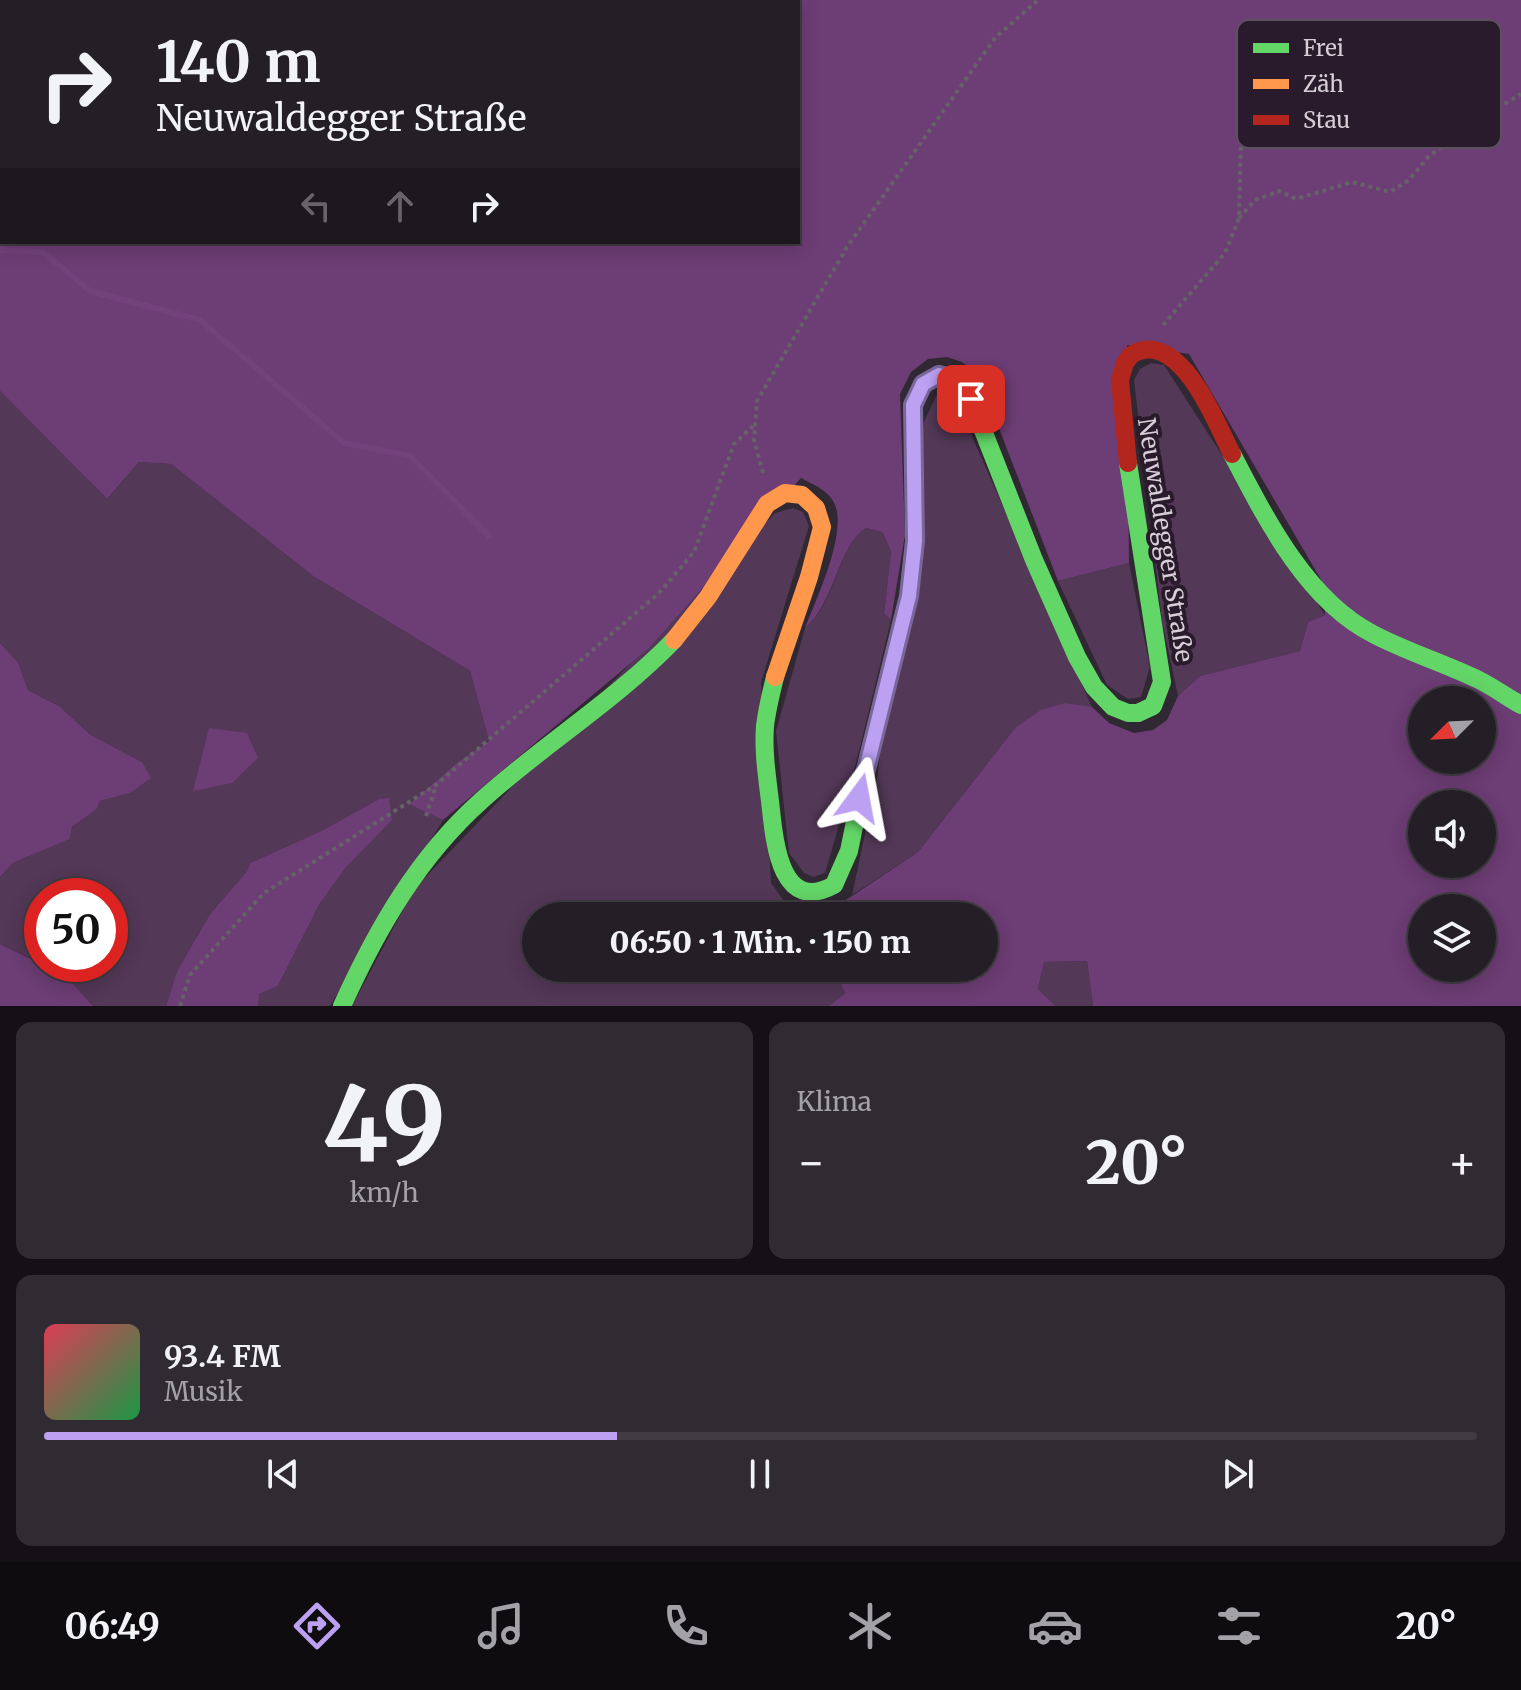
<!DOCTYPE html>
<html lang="de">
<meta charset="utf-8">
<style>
:root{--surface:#241e26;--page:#302b32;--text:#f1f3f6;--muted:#a3a2a7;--line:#413c43;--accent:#bca0f2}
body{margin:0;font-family:Merriweather,serif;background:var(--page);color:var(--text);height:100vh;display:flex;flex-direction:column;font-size:30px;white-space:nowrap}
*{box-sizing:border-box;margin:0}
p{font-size:26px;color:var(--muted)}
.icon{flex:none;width:44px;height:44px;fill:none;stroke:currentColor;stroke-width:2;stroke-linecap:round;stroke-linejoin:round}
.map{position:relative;height:1006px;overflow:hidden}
.panel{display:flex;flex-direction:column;gap:16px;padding:16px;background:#141015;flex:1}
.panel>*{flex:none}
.guide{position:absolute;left:0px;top:0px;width:800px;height:244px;box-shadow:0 4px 20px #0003,0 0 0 2px var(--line);background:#241e26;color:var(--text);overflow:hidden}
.needle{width:52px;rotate:246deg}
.fabs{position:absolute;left:1408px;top:686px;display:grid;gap:16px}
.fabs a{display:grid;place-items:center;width:88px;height:88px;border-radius:50%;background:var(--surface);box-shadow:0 4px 20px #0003,0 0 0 2px var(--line);font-size:40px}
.speed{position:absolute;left:24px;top:878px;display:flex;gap:16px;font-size:40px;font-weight:700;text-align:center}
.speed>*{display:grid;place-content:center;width:104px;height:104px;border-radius:50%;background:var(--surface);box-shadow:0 4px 20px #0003,0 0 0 2px var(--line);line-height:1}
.speed .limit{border:12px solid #d22;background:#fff;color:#111}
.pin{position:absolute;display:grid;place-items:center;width:68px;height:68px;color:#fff;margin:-34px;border-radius:16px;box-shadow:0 4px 12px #0006}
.me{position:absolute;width:88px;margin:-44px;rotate:13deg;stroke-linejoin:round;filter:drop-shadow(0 0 6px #0008)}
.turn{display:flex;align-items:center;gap:28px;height:168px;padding:0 24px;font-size:36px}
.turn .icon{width:104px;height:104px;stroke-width:2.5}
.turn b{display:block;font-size:56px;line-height:68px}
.lanes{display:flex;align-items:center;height:76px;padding:0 24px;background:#0003;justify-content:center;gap:40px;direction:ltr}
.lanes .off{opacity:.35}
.big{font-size:60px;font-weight:800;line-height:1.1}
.panel .widget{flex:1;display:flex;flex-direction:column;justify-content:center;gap:12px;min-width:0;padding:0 28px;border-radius:16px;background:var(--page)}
.panel .dial{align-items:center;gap:0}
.dial b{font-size:104px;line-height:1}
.song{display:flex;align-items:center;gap:24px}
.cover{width:96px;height:96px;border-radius:12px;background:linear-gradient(135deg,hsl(350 70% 55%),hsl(140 70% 35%))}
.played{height:8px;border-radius:4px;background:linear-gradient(90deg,var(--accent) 40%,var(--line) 40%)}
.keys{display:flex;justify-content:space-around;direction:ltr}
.heat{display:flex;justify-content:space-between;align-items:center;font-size:44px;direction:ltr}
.panel .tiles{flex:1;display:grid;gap:16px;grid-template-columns:1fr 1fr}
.widget:last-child{grid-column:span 2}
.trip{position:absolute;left:522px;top:902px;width:476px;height:80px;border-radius:40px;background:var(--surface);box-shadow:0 4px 20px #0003,0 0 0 2px var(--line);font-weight:800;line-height:80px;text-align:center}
.menu{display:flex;height:128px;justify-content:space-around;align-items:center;background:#0e0c0f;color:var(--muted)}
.menu .icon{width:56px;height:56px}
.menu .current{color:var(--accent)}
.menu b{font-size:36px;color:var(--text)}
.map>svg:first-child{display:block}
</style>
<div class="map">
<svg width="1521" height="1006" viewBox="0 0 1521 1006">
<rect width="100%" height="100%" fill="#302832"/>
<path fill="#533857" d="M 1151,363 L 1164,365 L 1325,615 L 1308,622 L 1300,651 L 1200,676 L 1178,696 L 1162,621 L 1134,380 L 1140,369 Z
M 0,391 L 107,499 L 139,462 L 171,464 L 313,576 L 470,671 L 489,741 L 458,762 L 410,803 L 443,820 L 330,1006 L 258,1006 L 258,994 L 278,986 L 319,905 L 347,866 L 379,799 L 321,831 L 250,863 L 247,871 L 210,914 L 177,971 L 166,1006 L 93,1006 L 59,968 L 47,964 L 110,964 L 110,896 L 42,896 L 42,963 L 0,944 L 0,877 L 13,863 L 70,839 L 72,827 L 97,809 L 100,801 L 129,793 L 142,762 L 91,735 L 59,706 L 28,690 L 18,662 L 0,643 Z
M 946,392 L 954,396 L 1092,707 L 1015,728 L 918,852 L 852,895 L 877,778 L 924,422 L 936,396 Z
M 793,508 L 803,512 L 809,526 L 761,682 L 771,883 L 786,904 L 803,916 L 536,916 L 536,968 L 832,968 L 845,993 L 829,1006 L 352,1006 L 414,889 L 775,513 Z
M 866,528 L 882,532 L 891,551 L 884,614 L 891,620 L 851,784 L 825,873 L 814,877 L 804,873 L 789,853 L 776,731 L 805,628 C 835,605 839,544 866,528 Z
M 1129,563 L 1150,667 L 1141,697 L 1128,699 L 1107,685 L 1058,581 Z
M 1087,961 L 1093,1006 L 1056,1006 L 1038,989 L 1044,962 Z"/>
<path fill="#6d3d75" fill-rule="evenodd" d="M 0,0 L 1521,0 L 1521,1006 L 1093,1006 L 1087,961 L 1044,962 L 1038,989 L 1056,1006 L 829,1006 L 845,993 L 832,968 L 984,968 L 984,916 L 804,916 L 825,914 L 918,852 L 1015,728 L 1041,710 L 1065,703 L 1092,707 L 1109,723 L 1134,733 L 1153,730 L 1167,720 L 1178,696 L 1200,676 L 1300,651 L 1308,622 L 1325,615 L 1323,583 L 1189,354 L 1127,345 L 1129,563 L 1058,581 L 978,374 L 962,362 L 947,357 L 928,359 L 911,372 L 900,394 L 905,535 L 891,620 L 884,614 L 891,551 L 882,532 L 866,528 C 839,544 834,605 805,628 C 816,599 847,534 835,505 C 830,491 814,485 801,478 L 649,648 L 443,820 L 409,804 L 458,762 L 489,741 L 470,671 L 313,576 L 171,464 L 139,462 L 107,499 L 0,391 ZM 2,2 L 798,2 L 798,242 L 2,242 ZM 1422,700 L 1482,700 L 1482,760 L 1422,760 ZM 1422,804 L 1482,804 L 1482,864 L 1422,864 ZM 1422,908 L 1482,908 L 1482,968 L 1422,968 Z
M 0,643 L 18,662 L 28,690 L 59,706 L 91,735 L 142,762 L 151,778 L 130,793 L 100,801 L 97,809 L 72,827 L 70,839 L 13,863 L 0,877 Z
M 209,728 L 247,733 L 258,758 L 232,783 L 193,791 Z
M 389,798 L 392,820 L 347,866 L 319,905 L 278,986 L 259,994 L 258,1006 L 166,1006 L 177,971 L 210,914 L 247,871 L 250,863 L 321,831 L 379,799 Z
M 0,944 L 42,964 L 59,968 L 93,1006 L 0,1006 Z"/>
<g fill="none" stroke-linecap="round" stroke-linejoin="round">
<path stroke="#73417b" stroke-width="6" d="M 0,250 L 43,252 L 90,291 L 200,320 L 344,443 L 410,456 L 489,536"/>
<path stroke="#666368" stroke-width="4" stroke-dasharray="4 4" stroke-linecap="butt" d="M 1239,218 L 1255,200 L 1280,191 L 1296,199 L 1352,182 L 1390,192 L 1409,180 L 1429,156 L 1487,114 L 1521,94
M 1163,325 L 1225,253 L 1239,218 L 1242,98
M 763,473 L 754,440 L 757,401 L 847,247 L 995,38 L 1038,0
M 426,816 L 436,786
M 180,1006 L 190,975 L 264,893 L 436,785 L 659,593 L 694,552 L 734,444 L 753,426"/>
<path stroke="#63d668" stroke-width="18" d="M 1232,454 C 1265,517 1306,600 1373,634 C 1407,652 1444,663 1479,680 C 1493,687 1507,697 1521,705
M 914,471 L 913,405 L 923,384 L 939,375 L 956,379 L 975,410 L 1034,560 L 1077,657 L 1094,687 L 1113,707 L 1128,713 L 1138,713 L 1153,706 L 1162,682 L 1128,463
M 775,677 C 771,693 767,709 765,726 C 763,751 767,776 770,801 C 774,835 778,916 834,885 L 849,851 L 866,768
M 342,1006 C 377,929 418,857 482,800 C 544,744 616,700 674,640"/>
<path stroke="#ff974d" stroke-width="18" d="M 674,640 L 708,597 L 767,504 L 785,493 L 802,495 L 816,508 L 822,527 L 809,577 L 775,677"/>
<path stroke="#b3261e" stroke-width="18" d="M 1128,463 L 1120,380 L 1125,363 L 1131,355 C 1179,326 1215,421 1232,454
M 866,768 L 909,596 L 915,541 L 914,471"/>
</g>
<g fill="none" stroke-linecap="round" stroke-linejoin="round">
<defs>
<path id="route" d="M 859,798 L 909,596 L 915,541 L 913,405 L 923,384 L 939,375 L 956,379 L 971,399"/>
</defs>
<use href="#route" stroke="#7a689d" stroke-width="20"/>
<use href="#route" stroke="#bca0f2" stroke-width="14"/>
</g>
<g text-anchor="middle" stroke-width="8" stroke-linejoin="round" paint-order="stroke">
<g font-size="24" fill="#d7ced8" stroke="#291b2b">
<text transform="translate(1165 540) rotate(81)" y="8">Neuwaldegger Straße</text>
</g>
</g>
<rect x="1237" y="20" width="264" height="128" rx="12" fill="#291b2b" stroke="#5d515f" stroke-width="2"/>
<rect x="1253" y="43" width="36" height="10" fill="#63d668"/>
<rect x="1253" y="79" width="36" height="10" fill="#ff974d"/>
<rect x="1253" y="115" width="36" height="10" fill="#b3261e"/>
<g font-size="22" fill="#d7ced8">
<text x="1303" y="56">Frei</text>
<text x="1303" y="92">Zäh</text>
<text x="1303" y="128">Stau</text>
</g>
</svg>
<div class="fabs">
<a><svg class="needle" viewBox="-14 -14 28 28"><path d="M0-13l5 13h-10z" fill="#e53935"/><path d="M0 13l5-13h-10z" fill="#a3a2a7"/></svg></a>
<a><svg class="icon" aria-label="sound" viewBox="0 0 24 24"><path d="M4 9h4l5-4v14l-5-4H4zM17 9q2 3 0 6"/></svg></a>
<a><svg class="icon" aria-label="layers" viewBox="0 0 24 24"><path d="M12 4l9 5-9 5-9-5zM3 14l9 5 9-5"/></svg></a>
</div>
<div class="speed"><div class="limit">50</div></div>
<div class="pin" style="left:971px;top:399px;background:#d93025"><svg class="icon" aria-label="arrive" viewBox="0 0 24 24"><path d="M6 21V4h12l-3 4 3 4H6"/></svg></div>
<svg class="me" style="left:859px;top:798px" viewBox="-20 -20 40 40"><path d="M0-17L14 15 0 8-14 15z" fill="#bca0f2" stroke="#fff" stroke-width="4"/></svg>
<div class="trip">06:50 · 1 Min. · 150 m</div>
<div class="guide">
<div class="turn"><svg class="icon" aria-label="right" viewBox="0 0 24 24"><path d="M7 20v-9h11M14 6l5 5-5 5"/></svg><div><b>140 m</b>Neuwaldegger Straße</div></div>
<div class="lanes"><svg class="icon off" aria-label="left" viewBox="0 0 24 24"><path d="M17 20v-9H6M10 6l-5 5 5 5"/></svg><svg class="icon off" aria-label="ahead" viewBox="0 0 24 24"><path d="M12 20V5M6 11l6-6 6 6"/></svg><svg class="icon" aria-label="right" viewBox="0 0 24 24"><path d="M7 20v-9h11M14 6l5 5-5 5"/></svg></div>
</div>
</div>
<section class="panel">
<div class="tiles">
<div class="widget dial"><b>49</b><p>km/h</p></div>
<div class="widget"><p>Klima</p>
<div class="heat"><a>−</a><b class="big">20°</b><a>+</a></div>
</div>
<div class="widget">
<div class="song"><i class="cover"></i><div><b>93.4 FM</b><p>Musik</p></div></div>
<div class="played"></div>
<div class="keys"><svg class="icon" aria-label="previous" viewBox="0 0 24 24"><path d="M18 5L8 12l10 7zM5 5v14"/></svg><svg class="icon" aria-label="pause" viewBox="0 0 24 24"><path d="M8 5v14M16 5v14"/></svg><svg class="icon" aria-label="next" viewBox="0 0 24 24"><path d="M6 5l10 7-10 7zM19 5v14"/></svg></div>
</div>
</div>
</section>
<nav class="menu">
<b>06:49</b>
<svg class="icon current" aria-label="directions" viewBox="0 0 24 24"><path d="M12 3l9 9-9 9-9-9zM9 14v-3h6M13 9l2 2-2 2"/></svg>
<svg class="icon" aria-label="music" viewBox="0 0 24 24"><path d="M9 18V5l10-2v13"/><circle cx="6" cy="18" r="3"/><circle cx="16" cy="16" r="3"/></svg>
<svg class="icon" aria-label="phone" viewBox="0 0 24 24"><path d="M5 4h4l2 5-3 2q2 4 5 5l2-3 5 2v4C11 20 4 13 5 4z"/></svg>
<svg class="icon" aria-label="climate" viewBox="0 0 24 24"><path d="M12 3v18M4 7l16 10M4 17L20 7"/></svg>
<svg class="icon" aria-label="car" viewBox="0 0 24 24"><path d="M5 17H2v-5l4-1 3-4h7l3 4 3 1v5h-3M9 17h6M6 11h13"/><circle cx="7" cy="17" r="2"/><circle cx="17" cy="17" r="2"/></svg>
<svg class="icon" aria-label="filters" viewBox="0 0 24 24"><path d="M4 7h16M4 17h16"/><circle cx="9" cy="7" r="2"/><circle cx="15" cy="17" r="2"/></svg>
<b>20°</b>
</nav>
